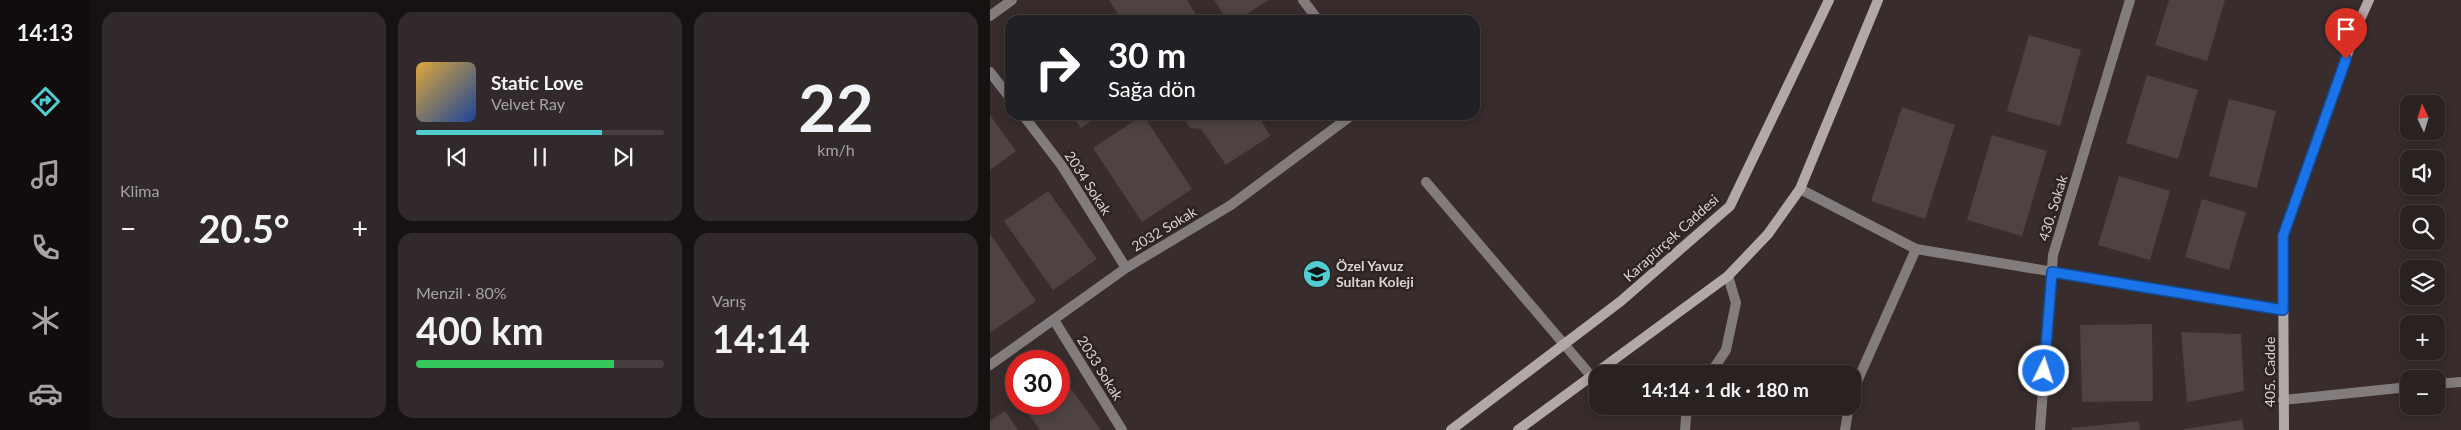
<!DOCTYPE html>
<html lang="tr">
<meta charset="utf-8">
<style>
:root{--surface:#2a2121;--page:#32292a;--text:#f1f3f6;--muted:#a5a3a5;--line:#463e3f;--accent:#51ccd1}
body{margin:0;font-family:Lato,sans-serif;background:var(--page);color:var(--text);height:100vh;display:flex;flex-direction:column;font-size:19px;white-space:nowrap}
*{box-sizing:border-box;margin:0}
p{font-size:16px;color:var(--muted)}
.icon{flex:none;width:28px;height:28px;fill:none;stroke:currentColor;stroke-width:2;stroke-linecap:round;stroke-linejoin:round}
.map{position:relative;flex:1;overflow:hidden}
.sheet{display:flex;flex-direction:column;gap:12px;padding:12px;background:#171212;width:900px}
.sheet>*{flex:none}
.guide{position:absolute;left:15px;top:15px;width:475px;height:105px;border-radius:15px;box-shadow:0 2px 12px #0003,0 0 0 1px var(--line);background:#202124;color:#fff;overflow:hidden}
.needle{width:32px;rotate:356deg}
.buttons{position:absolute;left:1410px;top:95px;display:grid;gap:10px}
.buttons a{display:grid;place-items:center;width:45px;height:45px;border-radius:10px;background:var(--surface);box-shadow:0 2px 12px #0003,0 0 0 1px var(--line);font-size:25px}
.speed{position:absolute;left:15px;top:350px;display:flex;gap:10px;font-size:25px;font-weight:700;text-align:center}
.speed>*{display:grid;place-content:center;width:65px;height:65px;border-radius:50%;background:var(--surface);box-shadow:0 2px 12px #0003,0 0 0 1px var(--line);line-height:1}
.speed .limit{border:8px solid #d22;background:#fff;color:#111}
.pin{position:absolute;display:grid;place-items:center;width:42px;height:42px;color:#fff;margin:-51px -21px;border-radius:50% 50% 50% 0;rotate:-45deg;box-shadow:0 0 5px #0007}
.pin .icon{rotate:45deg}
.me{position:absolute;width:55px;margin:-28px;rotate:4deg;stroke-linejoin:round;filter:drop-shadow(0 0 4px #0008)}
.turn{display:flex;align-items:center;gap:18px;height:105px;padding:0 20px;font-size:22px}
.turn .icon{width:65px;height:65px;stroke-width:2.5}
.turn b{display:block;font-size:35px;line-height:42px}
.big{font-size:38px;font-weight:700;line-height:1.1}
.sheet .widget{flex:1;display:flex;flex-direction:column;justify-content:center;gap:8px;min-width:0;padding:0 18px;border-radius:15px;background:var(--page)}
.sheet .dial{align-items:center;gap:0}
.dial b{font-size:65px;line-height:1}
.song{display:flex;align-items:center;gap:15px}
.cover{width:60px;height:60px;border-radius:8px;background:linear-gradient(135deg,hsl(40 70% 55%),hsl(220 70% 35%))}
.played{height:5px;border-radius:2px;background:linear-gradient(90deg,var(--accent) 75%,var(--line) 75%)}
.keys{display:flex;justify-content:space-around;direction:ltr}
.heat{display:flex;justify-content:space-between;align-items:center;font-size:28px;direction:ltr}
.charge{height:8px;border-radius:4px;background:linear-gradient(90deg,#34c759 80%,var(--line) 0)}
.sheet .tiles{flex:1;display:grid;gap:12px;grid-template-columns:repeat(3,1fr)}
.widget:first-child{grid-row:span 2}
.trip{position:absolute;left:599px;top:365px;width:272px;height:50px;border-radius:15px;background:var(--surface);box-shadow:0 2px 12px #0003,0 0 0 1px var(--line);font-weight:700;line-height:50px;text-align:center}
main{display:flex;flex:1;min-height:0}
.tabs{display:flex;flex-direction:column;width:90px;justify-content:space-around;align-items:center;background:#110d0d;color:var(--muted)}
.tabs .icon{width:35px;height:35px}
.tabs .selected{color:var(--accent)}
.tabs b{font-size:22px;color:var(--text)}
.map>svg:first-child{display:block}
</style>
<main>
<nav class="tabs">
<b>14:13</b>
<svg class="icon selected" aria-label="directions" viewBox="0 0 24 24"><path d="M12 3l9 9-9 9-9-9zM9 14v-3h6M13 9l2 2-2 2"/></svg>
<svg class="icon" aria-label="music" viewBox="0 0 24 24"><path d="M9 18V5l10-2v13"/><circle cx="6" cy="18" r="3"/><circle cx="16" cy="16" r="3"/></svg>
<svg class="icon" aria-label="phone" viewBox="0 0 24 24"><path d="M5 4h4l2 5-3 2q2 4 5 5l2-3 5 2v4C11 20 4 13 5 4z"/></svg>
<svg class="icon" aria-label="climate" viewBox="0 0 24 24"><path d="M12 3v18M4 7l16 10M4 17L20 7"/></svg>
<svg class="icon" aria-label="car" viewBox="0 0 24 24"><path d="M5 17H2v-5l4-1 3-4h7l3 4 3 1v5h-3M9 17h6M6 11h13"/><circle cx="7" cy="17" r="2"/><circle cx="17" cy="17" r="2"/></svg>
</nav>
<section class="sheet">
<div class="tiles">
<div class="widget"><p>Klima</p>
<div class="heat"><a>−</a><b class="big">20.5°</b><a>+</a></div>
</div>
<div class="widget">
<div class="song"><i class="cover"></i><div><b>Static Love</b><p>Velvet Ray</p></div></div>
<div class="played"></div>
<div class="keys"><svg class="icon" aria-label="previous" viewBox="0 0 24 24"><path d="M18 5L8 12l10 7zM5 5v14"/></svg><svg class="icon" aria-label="pause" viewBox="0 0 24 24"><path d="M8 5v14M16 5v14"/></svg><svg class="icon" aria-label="next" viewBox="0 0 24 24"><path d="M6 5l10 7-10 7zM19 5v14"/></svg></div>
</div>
<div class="widget dial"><b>22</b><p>km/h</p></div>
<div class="widget"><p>Menzil · 80%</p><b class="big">400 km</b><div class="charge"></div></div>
<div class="widget"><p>Varış</p><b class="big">14:14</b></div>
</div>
</section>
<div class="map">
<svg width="1471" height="430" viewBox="0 0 1471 430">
<rect width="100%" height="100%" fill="#382c2c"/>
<path fill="#4e4242" d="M 119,0 L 197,0 L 209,20 L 132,20 Z
M 224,0 L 279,0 L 247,20 L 237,20 Z
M 1179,0 L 1235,0 L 1217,61 L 1165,45 Z
M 1039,35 L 1091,50 L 1070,126 L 1017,111 Z
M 1157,75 L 1208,90 L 1188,159 L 1136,143 Z
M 1239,99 L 1286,111 L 1267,188 L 1219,176 Z
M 912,107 L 965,125 L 935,219 L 881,201 Z
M 0,115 L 26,151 L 0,170 Z
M 82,115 L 110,115 L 91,128 Z
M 153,115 L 202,189 L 152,222 L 103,148 Z
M 192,115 L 268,115 L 280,136 L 236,165 L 211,129 L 200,128 Z
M 1002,135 L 1057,151 L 1032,236 L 977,220 Z
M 1129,176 L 1180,191 L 1160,260 L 1108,245 Z
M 58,191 L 107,259 L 63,290 L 14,221 Z
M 1212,199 L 1256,212 L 1239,270 L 1195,257 Z
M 1,235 L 46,301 L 0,333 L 0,236 Z
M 1162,324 L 1163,401 L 1092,402 L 1090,325 Z
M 1191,332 L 1251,334 L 1254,391 L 1197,402 Z
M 69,372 L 111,430 L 50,430 L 31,404 L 69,404 Z
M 15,411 L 28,430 L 0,430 L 0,421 Z
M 1252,420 L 1254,430 L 1194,430 L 1194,429 Z
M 1149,421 L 1150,430 L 1082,430 L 1081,428 Z"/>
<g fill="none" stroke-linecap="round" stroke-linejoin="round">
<path stroke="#827c7c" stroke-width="10" d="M 313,0 L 328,20
M 0,16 L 22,0
M 0,72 L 20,98
M 33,115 L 72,166 L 136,268
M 436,182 L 602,377
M 810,189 L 926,249 L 1293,310
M 64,320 L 132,430
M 0,365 L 136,268 L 241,205 L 362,115
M 720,374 L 736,350 L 746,303 L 738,276
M 1446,384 L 1471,382
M 862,393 L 926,249
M 1293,400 L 1419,387
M 695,430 L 697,406
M 855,430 L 859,406
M 1050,430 L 1063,255 L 1140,0"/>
<path stroke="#b1a8a7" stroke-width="10" d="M 461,430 L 631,301 L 740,206 L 839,0
M 528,430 L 738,276 L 778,234 L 810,189 L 888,0
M 1294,430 L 1293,236 L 1368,24 L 1379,0"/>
</g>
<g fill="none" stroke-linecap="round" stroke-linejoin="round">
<defs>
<path id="route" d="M 1054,371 L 1062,272 L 1293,310 L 1293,236 L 1356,59"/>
</defs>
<use href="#route" stroke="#114b97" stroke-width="12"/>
<use href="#route" stroke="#1a73e8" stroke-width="9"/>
</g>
<defs>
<symbol id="university-disc" viewBox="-11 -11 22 22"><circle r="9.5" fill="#51ccd1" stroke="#2e2323"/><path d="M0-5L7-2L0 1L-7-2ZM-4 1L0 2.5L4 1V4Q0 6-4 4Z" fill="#111"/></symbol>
</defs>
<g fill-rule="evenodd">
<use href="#university-disc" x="311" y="258" width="32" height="32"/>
</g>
<g text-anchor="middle" stroke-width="5" stroke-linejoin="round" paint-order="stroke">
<g font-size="14" fill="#dbd4d4" stroke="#2e2323">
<text transform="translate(98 183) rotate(57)" y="5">2034 Sokak</text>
<text transform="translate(1063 208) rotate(-73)" y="5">430. Sokak</text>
<text transform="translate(174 229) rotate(-31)" y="5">2032 Sokak</text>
<text transform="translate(681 238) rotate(-42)" y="5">Karapürçek Caddesi</text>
<text transform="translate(110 368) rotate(58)" y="5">2033 Sokak</text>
<text transform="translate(1280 372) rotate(-90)" y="5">405. Cadde</text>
</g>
<g font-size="14" font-weight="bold" fill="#dbd4d4" stroke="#2e2323" text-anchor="start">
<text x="346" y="271">Özel Yavuz<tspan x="346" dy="16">Sultan Koleji</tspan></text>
</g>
</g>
</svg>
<div class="buttons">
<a><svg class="needle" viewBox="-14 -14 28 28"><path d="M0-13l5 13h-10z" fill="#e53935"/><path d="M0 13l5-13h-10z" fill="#a5a3a5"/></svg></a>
<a><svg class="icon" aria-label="sound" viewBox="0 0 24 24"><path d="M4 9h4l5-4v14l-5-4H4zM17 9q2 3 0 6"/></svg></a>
<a><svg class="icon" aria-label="search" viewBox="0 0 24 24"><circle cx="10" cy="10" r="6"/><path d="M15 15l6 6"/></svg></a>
<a><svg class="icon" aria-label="layers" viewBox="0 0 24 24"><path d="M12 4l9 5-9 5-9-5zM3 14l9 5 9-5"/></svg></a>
<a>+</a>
<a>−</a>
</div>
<div class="speed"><div class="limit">30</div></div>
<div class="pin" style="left:1356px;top:59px;background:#d93025"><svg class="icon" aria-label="arrive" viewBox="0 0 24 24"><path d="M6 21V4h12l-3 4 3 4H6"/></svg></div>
<svg class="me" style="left:1054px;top:371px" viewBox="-20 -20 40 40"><circle r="17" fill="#1a73e8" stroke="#fff" stroke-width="3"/><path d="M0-11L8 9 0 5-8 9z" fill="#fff"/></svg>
<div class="trip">14:14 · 1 dk · 180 m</div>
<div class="guide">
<div class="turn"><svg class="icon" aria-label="right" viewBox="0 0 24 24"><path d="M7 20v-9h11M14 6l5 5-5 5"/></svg><div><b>30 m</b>Sağa dön</div></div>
</div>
</div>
</main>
